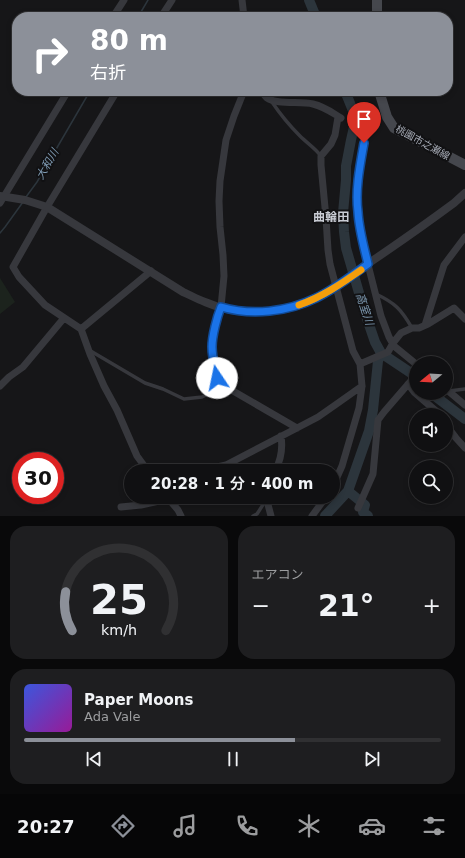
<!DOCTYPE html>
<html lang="ja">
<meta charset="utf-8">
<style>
:root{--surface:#101012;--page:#1e1e20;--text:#f1f3f6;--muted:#9c9d9f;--line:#303032;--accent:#8c9099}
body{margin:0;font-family:"DejaVu Sans","Noto Sans JP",sans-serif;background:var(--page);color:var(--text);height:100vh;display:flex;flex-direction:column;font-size:15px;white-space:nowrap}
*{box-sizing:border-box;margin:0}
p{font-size:13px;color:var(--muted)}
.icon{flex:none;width:22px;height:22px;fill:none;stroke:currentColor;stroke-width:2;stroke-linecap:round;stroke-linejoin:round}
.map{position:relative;height:516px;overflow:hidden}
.sheet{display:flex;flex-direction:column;gap:10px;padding:10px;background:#09090a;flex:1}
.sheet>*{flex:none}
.top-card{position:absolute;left:12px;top:12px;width:441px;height:84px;border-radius:16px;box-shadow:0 2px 6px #0003,0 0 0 1px var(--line);background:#8c9099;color:#fff;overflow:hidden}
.needle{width:26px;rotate:252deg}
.buttons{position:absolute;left:409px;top:356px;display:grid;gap:8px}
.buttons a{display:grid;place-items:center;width:44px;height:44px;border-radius:50%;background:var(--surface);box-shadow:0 2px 6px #0003,0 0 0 1px var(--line);font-size:20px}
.speed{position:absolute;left:12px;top:452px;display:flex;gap:8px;font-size:20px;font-weight:700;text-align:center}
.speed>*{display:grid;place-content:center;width:52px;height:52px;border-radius:50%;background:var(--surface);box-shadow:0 2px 6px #0003,0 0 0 1px var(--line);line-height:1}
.speed .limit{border:6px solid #d22;background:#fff;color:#111}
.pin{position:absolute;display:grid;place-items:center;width:34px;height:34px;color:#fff;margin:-41px -17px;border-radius:50% 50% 50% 0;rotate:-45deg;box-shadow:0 0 4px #0007}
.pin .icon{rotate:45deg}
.me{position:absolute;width:44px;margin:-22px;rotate:349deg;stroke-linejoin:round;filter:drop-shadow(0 0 3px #0008)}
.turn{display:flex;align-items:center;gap:14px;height:84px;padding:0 12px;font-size:18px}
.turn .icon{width:52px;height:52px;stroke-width:2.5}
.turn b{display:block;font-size:28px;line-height:34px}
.big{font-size:30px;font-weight:600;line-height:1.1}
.sheet .widget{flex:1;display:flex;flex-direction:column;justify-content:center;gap:6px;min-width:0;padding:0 14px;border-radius:16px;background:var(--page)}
.sheet .dial{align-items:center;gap:0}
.dial svg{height:104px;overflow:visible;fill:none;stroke:var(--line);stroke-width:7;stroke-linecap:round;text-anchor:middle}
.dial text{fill:var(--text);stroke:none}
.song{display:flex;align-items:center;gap:12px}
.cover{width:48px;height:48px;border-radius:6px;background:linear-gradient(135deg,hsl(230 70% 55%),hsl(300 70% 35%))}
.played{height:4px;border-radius:2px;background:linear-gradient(90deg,var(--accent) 65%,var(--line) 65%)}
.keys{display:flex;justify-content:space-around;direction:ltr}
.heat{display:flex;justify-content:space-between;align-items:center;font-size:22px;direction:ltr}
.sheet .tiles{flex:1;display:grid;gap:10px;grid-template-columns:1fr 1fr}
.widget:last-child{grid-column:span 2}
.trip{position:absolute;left:124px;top:464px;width:216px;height:40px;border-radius:20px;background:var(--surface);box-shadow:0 2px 6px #0003,0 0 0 1px var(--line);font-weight:600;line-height:40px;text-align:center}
.tab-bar{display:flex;height:64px;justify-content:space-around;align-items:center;background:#060607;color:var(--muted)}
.tab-bar .icon{width:28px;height:28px}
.tab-bar .selected{color:var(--accent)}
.tab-bar b{font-size:18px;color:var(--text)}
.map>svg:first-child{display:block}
</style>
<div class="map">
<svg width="465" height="516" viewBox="0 0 465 516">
<rect width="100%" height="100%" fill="#161618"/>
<path fill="#1c231d" d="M 0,278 L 15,302 L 0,314 Z"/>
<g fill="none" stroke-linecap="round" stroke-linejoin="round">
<path stroke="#2c353c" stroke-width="1.5" d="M 138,17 L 148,0
M 26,197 L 37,182 L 90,91
M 0,233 L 5,227 L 23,202"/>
<path stroke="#2c353c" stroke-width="10" d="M 309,0 L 316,17
M 381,353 L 411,373 L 416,378
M 431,393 L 465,419
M 348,491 L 365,505 L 363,512 L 368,516
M 325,516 L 348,491 L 369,431 L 373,410 L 378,361 L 381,353 L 375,342 L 364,310 L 346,248 L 344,232 L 343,213 L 346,180 L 346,166 L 351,140 L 356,118 L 345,91"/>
<path stroke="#37383d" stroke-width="3.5" d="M 272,102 C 280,114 290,126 300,136 C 307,143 315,148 321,156
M 376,294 C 395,303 401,309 412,328
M 89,350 L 145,383 L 163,389 L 184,399 L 202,397 L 212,392 L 221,384
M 449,391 L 465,389
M 253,516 L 257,514 L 266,500"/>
<path stroke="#37383d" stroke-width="7" d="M 242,0 L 244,17
M 113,17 L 124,0
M 161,17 L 172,0
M 117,91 L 47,207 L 13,267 L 19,277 L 45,305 L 81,329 L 90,354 L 104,386 L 117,410 L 137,456 L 148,471
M 244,91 L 234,116 L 226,140 L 220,181 L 219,201 L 220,227 L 223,255 L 224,276 L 221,307 L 217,318 L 212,346 L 214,365 L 217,378 L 221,384 L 297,428
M 261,91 C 263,93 265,96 267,98 C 276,105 301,101 313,104 C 325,107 331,112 341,118
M 366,132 L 360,166 L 358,191 L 357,211 L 360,233 L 381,316 L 389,337 L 394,346 L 416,364
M 0,203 L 68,91
M 425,325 L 444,265 L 465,237
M 81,329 L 151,271
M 360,364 L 388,352 L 393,343 L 401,333 L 412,328 L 419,328 L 428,324 L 454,308 L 465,319
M 408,384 L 414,392 L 436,411 L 438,415
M 0,386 L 9,377 L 23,367 L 64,318
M 446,389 L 465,405
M 446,425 L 456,438 L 465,448
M 200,471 L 226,465 L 297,428 L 318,417 L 338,403 L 362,386
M 275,471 C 281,460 283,449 281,436
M 333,486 L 342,466 L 359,408 L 362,386 L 360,364 L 353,351 L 330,264 L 328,250 L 326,218 L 321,165 L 321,156 L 331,144 L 335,135 L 338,117
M 167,497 L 178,510 L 181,516
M 266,497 L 271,516
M 121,507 L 141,505 L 168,499 L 169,497
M 358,508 L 373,474 L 378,420 L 384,412 L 416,375
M 312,516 L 326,497"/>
<path stroke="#37383d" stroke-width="8" d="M 0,196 L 25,200 L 47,207 L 183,292 C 190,295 197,299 205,302 C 239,317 283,315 317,298 C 337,288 354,274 372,261 C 400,242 427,223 454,203 L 465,193"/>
<path stroke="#45474d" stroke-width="10" d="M 377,17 L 377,0
M 379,91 L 387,117 L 394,128 L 465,165"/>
</g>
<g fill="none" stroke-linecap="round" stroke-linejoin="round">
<defs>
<path id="route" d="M 217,378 C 215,368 212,357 212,347 C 212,336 217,317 221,307 C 252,316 287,312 316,298 C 335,289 351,276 368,264 C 364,247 359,230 358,212 C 355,190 360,165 364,143"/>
</defs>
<use href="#route" stroke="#114b97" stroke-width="10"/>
<use href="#route" stroke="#1a73e8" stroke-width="7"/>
<path stroke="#f59e0b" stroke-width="7" d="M 299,305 C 322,297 341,284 361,270"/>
</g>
<g text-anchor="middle" stroke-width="4" stroke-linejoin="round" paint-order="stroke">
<g font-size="10" fill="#a8adb8" stroke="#111113">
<text transform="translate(423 142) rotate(29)" y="4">桃園市之瀬線</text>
</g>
<g font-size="11" font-style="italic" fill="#7f9bb3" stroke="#111113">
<text transform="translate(47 164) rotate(-60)" y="4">大和川</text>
<text transform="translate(365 309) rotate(72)" y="4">高室川</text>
</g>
<g font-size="12" font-weight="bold" fill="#c9ccd4" stroke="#111113">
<text x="331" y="221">曲輪田</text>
</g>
</g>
</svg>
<div class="buttons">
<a><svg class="needle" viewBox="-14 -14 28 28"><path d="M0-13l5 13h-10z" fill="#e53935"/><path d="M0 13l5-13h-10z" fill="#9c9d9f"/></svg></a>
<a><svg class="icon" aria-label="sound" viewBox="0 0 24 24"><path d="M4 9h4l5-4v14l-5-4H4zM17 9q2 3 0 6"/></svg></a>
<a><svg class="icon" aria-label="search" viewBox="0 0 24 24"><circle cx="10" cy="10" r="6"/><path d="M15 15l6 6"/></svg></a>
</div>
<div class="speed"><div class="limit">30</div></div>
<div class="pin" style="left:364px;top:143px;background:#d93025"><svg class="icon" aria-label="arrive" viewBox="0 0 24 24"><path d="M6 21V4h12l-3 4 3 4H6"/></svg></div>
<svg class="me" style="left:217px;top:378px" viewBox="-20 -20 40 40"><circle r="19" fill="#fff"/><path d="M0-13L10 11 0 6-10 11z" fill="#1a73e8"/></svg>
<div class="trip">20:28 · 1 分 · 400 m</div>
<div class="top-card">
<div class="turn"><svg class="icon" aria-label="right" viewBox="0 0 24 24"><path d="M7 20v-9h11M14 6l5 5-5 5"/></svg><div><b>80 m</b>右折</div></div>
</div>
</div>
<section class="sheet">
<div class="tiles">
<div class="widget dial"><svg viewBox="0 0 100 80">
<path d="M14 69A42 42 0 1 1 86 69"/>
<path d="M14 69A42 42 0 0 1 9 39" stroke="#8c9099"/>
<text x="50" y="56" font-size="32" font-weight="700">25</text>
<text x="50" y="72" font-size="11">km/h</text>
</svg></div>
<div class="widget"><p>エアコン</p>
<div class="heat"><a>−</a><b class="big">21°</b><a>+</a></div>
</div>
<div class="widget">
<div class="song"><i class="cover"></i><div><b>Paper Moons</b><p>Ada Vale</p></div></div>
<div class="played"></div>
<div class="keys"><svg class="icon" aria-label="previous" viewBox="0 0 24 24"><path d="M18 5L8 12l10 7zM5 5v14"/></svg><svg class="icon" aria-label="pause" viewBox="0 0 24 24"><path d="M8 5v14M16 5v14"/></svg><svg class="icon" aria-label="next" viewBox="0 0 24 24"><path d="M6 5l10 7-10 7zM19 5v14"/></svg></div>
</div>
</div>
</section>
<nav class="tab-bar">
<b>20:27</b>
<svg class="icon selected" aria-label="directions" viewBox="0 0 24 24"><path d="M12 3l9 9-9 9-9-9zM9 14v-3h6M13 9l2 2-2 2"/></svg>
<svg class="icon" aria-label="music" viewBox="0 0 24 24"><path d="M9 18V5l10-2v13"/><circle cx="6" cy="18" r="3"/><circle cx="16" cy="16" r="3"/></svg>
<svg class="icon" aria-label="phone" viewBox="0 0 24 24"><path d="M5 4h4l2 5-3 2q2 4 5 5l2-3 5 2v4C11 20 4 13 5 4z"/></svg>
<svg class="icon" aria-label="climate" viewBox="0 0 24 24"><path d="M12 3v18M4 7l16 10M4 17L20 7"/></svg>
<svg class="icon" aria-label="car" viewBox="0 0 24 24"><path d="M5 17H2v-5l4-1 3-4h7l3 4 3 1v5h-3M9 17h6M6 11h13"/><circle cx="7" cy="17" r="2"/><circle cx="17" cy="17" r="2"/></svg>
<svg class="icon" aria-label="filters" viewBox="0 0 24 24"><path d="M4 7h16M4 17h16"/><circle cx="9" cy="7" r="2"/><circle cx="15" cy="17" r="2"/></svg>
</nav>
